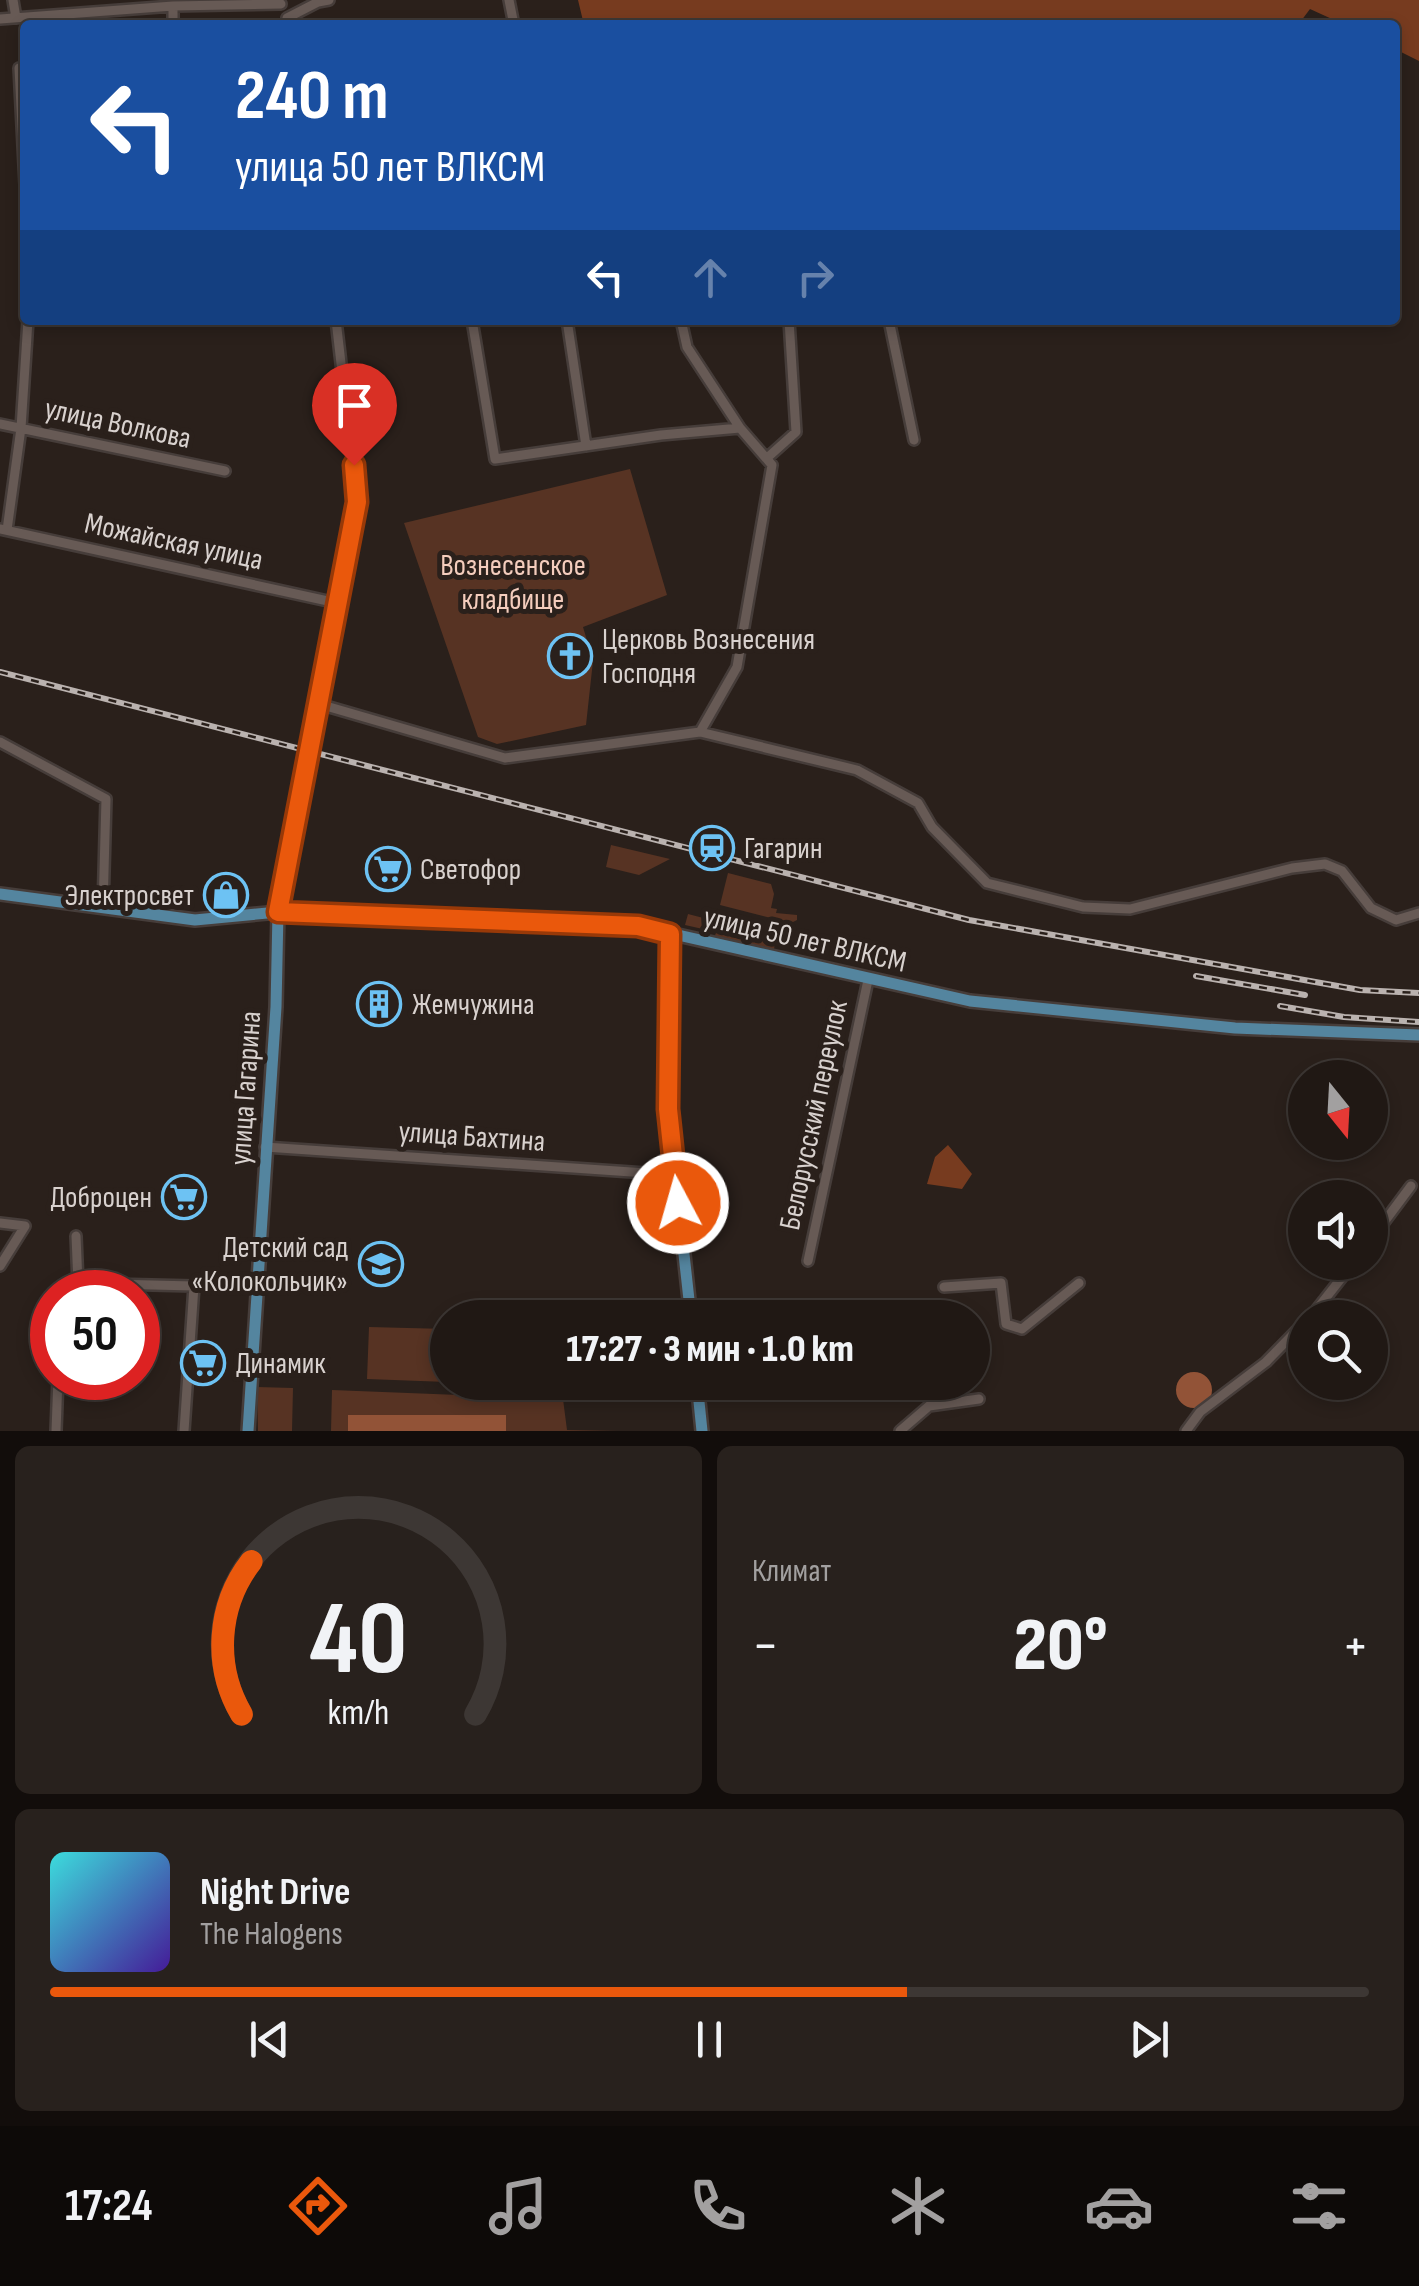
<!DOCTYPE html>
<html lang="ru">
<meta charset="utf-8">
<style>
:root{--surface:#201814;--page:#28211d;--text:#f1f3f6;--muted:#a2a0a0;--line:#3d3734;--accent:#ea580c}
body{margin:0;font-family:"Sofia Sans Condensed",sans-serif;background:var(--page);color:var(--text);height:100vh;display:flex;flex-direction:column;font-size:38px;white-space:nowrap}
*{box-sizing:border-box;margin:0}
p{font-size:32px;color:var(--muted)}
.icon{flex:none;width:55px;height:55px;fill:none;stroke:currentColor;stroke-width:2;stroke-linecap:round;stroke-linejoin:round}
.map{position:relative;height:1431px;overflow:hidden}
.panel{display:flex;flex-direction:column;gap:15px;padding:15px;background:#120d0b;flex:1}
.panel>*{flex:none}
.top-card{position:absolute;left:20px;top:20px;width:1380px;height:305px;border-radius:10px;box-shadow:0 5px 15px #0003,0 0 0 2px var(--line);background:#1a4fa0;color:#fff;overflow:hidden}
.needle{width:65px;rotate:162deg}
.tools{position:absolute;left:1288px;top:1060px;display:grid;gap:20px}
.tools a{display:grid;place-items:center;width:100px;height:100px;border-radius:50%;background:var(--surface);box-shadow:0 5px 15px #0003,0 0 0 2px var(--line);font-size:50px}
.speed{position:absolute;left:30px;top:1270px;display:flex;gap:20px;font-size:50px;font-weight:700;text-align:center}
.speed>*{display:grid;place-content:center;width:130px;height:130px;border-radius:50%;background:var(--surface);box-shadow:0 5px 15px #0003,0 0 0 2px var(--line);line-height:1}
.speed .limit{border:15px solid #d22;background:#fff;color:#111}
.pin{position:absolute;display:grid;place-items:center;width:85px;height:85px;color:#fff;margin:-102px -42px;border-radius:50% 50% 50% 0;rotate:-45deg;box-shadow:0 0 10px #0007}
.pin .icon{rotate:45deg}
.me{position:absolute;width:110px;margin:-55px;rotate:354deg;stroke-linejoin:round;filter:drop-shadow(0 0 8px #0008)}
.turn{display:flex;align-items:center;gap:35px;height:210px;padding:0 50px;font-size:45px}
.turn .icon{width:130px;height:130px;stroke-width:2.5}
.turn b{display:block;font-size:70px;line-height:85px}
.lanes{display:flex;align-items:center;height:95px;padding:0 50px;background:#0003;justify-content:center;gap:50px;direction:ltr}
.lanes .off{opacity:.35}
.big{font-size:75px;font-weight:800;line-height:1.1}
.panel .tile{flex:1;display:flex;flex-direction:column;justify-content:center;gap:15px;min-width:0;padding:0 35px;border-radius:15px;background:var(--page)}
.panel .dial{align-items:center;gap:0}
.dial svg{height:260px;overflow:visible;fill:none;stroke:var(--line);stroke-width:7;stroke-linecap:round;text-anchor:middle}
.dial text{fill:var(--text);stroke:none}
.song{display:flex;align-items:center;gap:30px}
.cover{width:120px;height:120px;border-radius:15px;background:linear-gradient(135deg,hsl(180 70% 55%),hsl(260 70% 35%))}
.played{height:10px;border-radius:5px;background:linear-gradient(90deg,var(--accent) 65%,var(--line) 65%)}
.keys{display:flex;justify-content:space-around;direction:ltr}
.heat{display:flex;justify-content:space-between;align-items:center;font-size:55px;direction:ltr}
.panel .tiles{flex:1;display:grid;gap:15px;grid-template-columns:1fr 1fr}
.tile:last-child{grid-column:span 2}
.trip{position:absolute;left:430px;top:1300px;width:560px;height:100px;border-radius:50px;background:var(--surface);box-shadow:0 5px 15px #0003,0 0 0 2px var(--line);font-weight:800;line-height:100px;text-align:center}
.tabs{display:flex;height:160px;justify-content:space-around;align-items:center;background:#0d0a08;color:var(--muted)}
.tabs .icon{width:70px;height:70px}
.tabs .current{color:var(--accent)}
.tabs b{font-size:45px;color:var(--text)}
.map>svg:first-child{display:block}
</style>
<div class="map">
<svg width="1419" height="1431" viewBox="0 0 1419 1431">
<rect width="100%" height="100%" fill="#2a201b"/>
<path fill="#573323" d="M 630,469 L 667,595 L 583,627 L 593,661 L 586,725 L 497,744 L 478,737 L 404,523 Z
M 611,845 L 670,859 L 639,875 L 606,867 Z
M 728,873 L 771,884 L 774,894 L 771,908 L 777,909 L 776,913 L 797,915 L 797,920 L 791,923 L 720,905 Z
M 688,914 L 776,937 L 774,949 L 715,936 L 716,932 L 685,925 Z
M 369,1327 L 447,1329 L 447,1382 L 367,1379 Z
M 257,1387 L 293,1388 L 292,1431 L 258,1431 Z
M 332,1390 L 563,1399 L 567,1430 L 618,1431 L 331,1431 Z"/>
<path fill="#773b1f" d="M 578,0 L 1419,0 L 1419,61 L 1395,49 L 1395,25 L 1345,25 L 1310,9 L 1298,25 L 584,25 Z
M 948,1145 L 972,1174 L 962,1189 L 927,1184 L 935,1157 Z"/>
<path fill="#925337" d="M1176 1390a18 18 0 1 1 36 0a18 18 0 1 1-36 0Z
M 348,1415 L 506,1415 L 506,1431 L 348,1431 Z"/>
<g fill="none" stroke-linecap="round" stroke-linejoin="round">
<defs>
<path id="minor" d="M 13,0 L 16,18
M 509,0 L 514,25
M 173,6 L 173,25
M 287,18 L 318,2 L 329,0
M 0,19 L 173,6 L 281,4
M 19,68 L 25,185
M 472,320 L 495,459 L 661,435 L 740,428
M 567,320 L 586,446
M 681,320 L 687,347 L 740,428 L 772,465 L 737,667 L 700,732
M 889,320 L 914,440
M 0,424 L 225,471
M 767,458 L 796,432 L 789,320
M 0,529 L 337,603
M 7,530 L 21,428 L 28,320
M 319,704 L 505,758 L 700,732 L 857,770 L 918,803 L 932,827 L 987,883 L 1083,907 L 1130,909 L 1292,868 L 1325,864 L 1342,871 L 1371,908 L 1396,920 L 1419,913
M 0,742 L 106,799 L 103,908
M 278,912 L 357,502 L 336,320
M 265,1147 L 675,1175
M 0,1223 L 25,1226 L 0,1266
M 76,1236 L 78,1283
M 1370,1241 L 1411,1186
M 808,1261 L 868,980
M 944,1287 L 1001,1283 L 1006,1324 L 1022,1329 L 1079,1283
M 69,1292 L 69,1283 L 194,1286 L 184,1431
M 1310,1318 L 1354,1262
M 56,1431 L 58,1378
M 900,1431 L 929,1406 L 979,1399
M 1186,1431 L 1200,1412 L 1266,1362 L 1305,1322"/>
<path id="major" d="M 0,894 L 195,920 L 278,912 L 638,926 L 970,1001 L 1235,1028 L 1419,1035
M 671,934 L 668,1109 L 691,1318
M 697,1382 L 702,1431
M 248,1431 L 276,1007 L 278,912"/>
</defs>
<use href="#minor" stroke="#463d3a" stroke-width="14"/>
<use href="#major" stroke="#463d3a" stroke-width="16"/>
<use href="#minor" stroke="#675a55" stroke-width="9"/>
<use href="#major" stroke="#54859f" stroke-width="11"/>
<defs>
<path id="rail" d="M 0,672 L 969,920 L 1360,990 L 1419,993
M 1196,976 L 1305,995
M 1280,1006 L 1344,1017 L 1419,1022"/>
</defs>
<use href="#rail" stroke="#bab2af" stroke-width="6"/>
<use href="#rail" stroke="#2a201b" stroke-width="2.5" stroke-dasharray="8" stroke-linecap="butt"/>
</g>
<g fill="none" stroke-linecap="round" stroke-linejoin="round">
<defs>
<path id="route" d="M 354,465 L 357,502 L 278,912 L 638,926 L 670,934 L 668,1109 L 678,1203"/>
</defs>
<use href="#route" stroke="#983908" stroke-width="25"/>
<use href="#route" stroke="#ea580c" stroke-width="18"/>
</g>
<defs>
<symbol id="church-ring" viewBox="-11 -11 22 22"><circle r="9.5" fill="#2a201b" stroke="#6dc2f3" stroke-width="1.5"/><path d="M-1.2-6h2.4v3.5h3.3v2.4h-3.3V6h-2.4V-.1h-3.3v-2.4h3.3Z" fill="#6dc2f3"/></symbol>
<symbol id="station-ring" viewBox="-11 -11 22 22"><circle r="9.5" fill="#2a201b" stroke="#6dc2f3" stroke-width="1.5"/><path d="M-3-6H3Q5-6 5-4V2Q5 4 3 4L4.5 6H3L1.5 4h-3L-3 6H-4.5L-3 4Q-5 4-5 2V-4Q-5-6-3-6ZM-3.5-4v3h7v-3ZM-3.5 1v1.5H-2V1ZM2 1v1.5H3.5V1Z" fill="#6dc2f3"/></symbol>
<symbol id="supermarket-ring" viewBox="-11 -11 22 22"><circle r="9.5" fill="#2a201b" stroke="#6dc2f3" stroke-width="1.5"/><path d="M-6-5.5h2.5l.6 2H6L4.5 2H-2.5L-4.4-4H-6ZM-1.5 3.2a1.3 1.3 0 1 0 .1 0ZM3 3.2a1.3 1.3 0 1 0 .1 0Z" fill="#6dc2f3"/></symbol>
<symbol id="shop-ring" viewBox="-11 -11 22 22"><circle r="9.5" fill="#2a201b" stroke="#6dc2f3" stroke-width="1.5"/><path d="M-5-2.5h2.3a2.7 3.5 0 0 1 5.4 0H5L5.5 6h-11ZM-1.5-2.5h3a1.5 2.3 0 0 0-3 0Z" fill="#6dc2f3"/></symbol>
<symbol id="building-ring" viewBox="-11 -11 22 22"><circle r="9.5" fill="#2a201b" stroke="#6dc2f3" stroke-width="1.5"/><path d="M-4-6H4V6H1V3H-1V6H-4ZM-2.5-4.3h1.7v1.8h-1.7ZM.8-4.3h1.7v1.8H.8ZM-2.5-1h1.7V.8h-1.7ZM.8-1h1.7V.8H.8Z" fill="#6dc2f3"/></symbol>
<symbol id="school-ring" viewBox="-11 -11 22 22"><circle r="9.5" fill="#2a201b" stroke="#6dc2f3" stroke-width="1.5"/><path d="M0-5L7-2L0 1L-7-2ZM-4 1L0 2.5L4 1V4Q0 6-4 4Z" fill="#6dc2f3"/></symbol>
</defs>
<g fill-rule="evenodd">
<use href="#church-ring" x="545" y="631" width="50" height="50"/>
<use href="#station-ring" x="687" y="823" width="50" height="50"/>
<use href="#supermarket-ring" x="363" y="844" width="50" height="50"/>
<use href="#shop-ring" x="201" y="870" width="50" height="50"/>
<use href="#building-ring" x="354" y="979" width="50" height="50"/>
<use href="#supermarket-ring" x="159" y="1172" width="50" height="50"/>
<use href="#school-ring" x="356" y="1239" width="50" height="50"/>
<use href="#supermarket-ring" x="178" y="1338" width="50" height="50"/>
</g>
<g text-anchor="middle" stroke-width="10" stroke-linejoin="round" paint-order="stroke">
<g font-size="30" fill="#d8d1ce" stroke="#2a201b">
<text transform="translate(118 423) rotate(12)" y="10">улица Волкова</text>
<text transform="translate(174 541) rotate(12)" y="10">Можайская улица</text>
<text transform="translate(805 939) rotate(13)" y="10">улица 50 лет ВЛКСМ</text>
<text transform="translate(245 1088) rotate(-86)" y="10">улица Гагарина</text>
<text transform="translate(813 1115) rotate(-78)" y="10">Белорусский переулок</text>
<text transform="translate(472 1136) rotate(4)" y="10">улица Бахтина</text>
</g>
<g font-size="30" fill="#f4cdbd" stroke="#2a201b">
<text x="513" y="575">Вознесенское<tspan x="513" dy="34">кладбище</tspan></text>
</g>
<g font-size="30" fill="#d8d1ce" stroke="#2a201b" text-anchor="start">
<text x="602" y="649">Церковь Вознесения<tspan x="602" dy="34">Господня</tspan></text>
<text x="744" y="858">Гагарин</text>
<text x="420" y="879">Светофор</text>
<text x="194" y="905" text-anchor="end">Электросвет</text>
<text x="412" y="1014">Жемчужина</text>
<text x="152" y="1207" text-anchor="end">Доброцен</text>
<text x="348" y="1257" text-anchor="end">Детский сад<tspan x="348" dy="34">«Колокольчик»</tspan></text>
<text x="236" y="1373">Динамик</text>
</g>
</g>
</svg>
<div class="tools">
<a><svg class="needle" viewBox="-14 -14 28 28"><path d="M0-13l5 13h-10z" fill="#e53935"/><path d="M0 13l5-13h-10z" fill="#a2a0a0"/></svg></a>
<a><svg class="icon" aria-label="sound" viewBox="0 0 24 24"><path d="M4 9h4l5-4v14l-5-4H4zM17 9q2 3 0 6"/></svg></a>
<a><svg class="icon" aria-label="search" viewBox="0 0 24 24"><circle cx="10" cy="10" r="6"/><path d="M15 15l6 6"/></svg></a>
</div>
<div class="speed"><div class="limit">50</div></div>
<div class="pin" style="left:354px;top:465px;background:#d93025"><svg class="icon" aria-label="arrive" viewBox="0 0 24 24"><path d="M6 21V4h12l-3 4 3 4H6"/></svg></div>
<svg class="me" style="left:678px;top:1203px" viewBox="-20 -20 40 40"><circle r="17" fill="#ea580c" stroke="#fff" stroke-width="3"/><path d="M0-11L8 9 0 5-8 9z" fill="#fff"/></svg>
<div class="trip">17:27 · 3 мин · 1.0 km</div>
<div class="top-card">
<div class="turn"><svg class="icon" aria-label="left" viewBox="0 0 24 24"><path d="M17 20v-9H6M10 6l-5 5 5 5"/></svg><div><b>240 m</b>улица 50 лет ВЛКСМ</div></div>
<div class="lanes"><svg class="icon" aria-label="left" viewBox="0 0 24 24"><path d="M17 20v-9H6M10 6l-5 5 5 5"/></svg><svg class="icon off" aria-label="ahead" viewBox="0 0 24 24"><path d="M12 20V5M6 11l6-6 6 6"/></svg><svg class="icon off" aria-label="right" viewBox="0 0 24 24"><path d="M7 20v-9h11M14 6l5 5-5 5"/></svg></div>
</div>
</div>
<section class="panel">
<div class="tiles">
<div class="tile dial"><svg viewBox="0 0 100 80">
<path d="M14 69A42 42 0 1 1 86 69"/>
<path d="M14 69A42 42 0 0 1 17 22" stroke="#ea580c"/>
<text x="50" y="56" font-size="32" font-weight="700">40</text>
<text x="50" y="72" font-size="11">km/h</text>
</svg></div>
<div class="tile"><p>Климат</p>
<div class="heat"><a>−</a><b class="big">20°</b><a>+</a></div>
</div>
<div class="tile">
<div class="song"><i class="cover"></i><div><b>Night Drive</b><p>The Halogens</p></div></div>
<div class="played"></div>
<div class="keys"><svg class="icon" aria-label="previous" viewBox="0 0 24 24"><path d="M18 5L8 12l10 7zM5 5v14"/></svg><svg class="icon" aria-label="pause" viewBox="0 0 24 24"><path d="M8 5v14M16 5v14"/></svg><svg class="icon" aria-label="next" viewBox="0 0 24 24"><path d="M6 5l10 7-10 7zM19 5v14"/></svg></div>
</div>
</div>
</section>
<nav class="tabs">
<b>17:24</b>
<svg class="icon current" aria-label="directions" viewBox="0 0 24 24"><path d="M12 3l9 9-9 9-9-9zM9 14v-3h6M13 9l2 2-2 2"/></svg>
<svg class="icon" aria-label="music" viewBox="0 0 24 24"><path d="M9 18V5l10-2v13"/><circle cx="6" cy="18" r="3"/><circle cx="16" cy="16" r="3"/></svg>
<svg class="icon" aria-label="phone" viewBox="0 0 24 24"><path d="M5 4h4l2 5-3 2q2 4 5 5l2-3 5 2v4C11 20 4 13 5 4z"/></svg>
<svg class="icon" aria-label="climate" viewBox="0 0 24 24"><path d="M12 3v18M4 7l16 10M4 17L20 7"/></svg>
<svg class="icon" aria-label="car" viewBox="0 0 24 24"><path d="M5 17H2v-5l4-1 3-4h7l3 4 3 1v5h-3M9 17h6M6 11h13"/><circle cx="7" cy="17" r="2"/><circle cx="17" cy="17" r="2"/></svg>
<svg class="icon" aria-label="filters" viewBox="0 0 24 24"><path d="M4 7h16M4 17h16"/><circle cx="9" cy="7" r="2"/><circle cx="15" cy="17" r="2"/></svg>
</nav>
